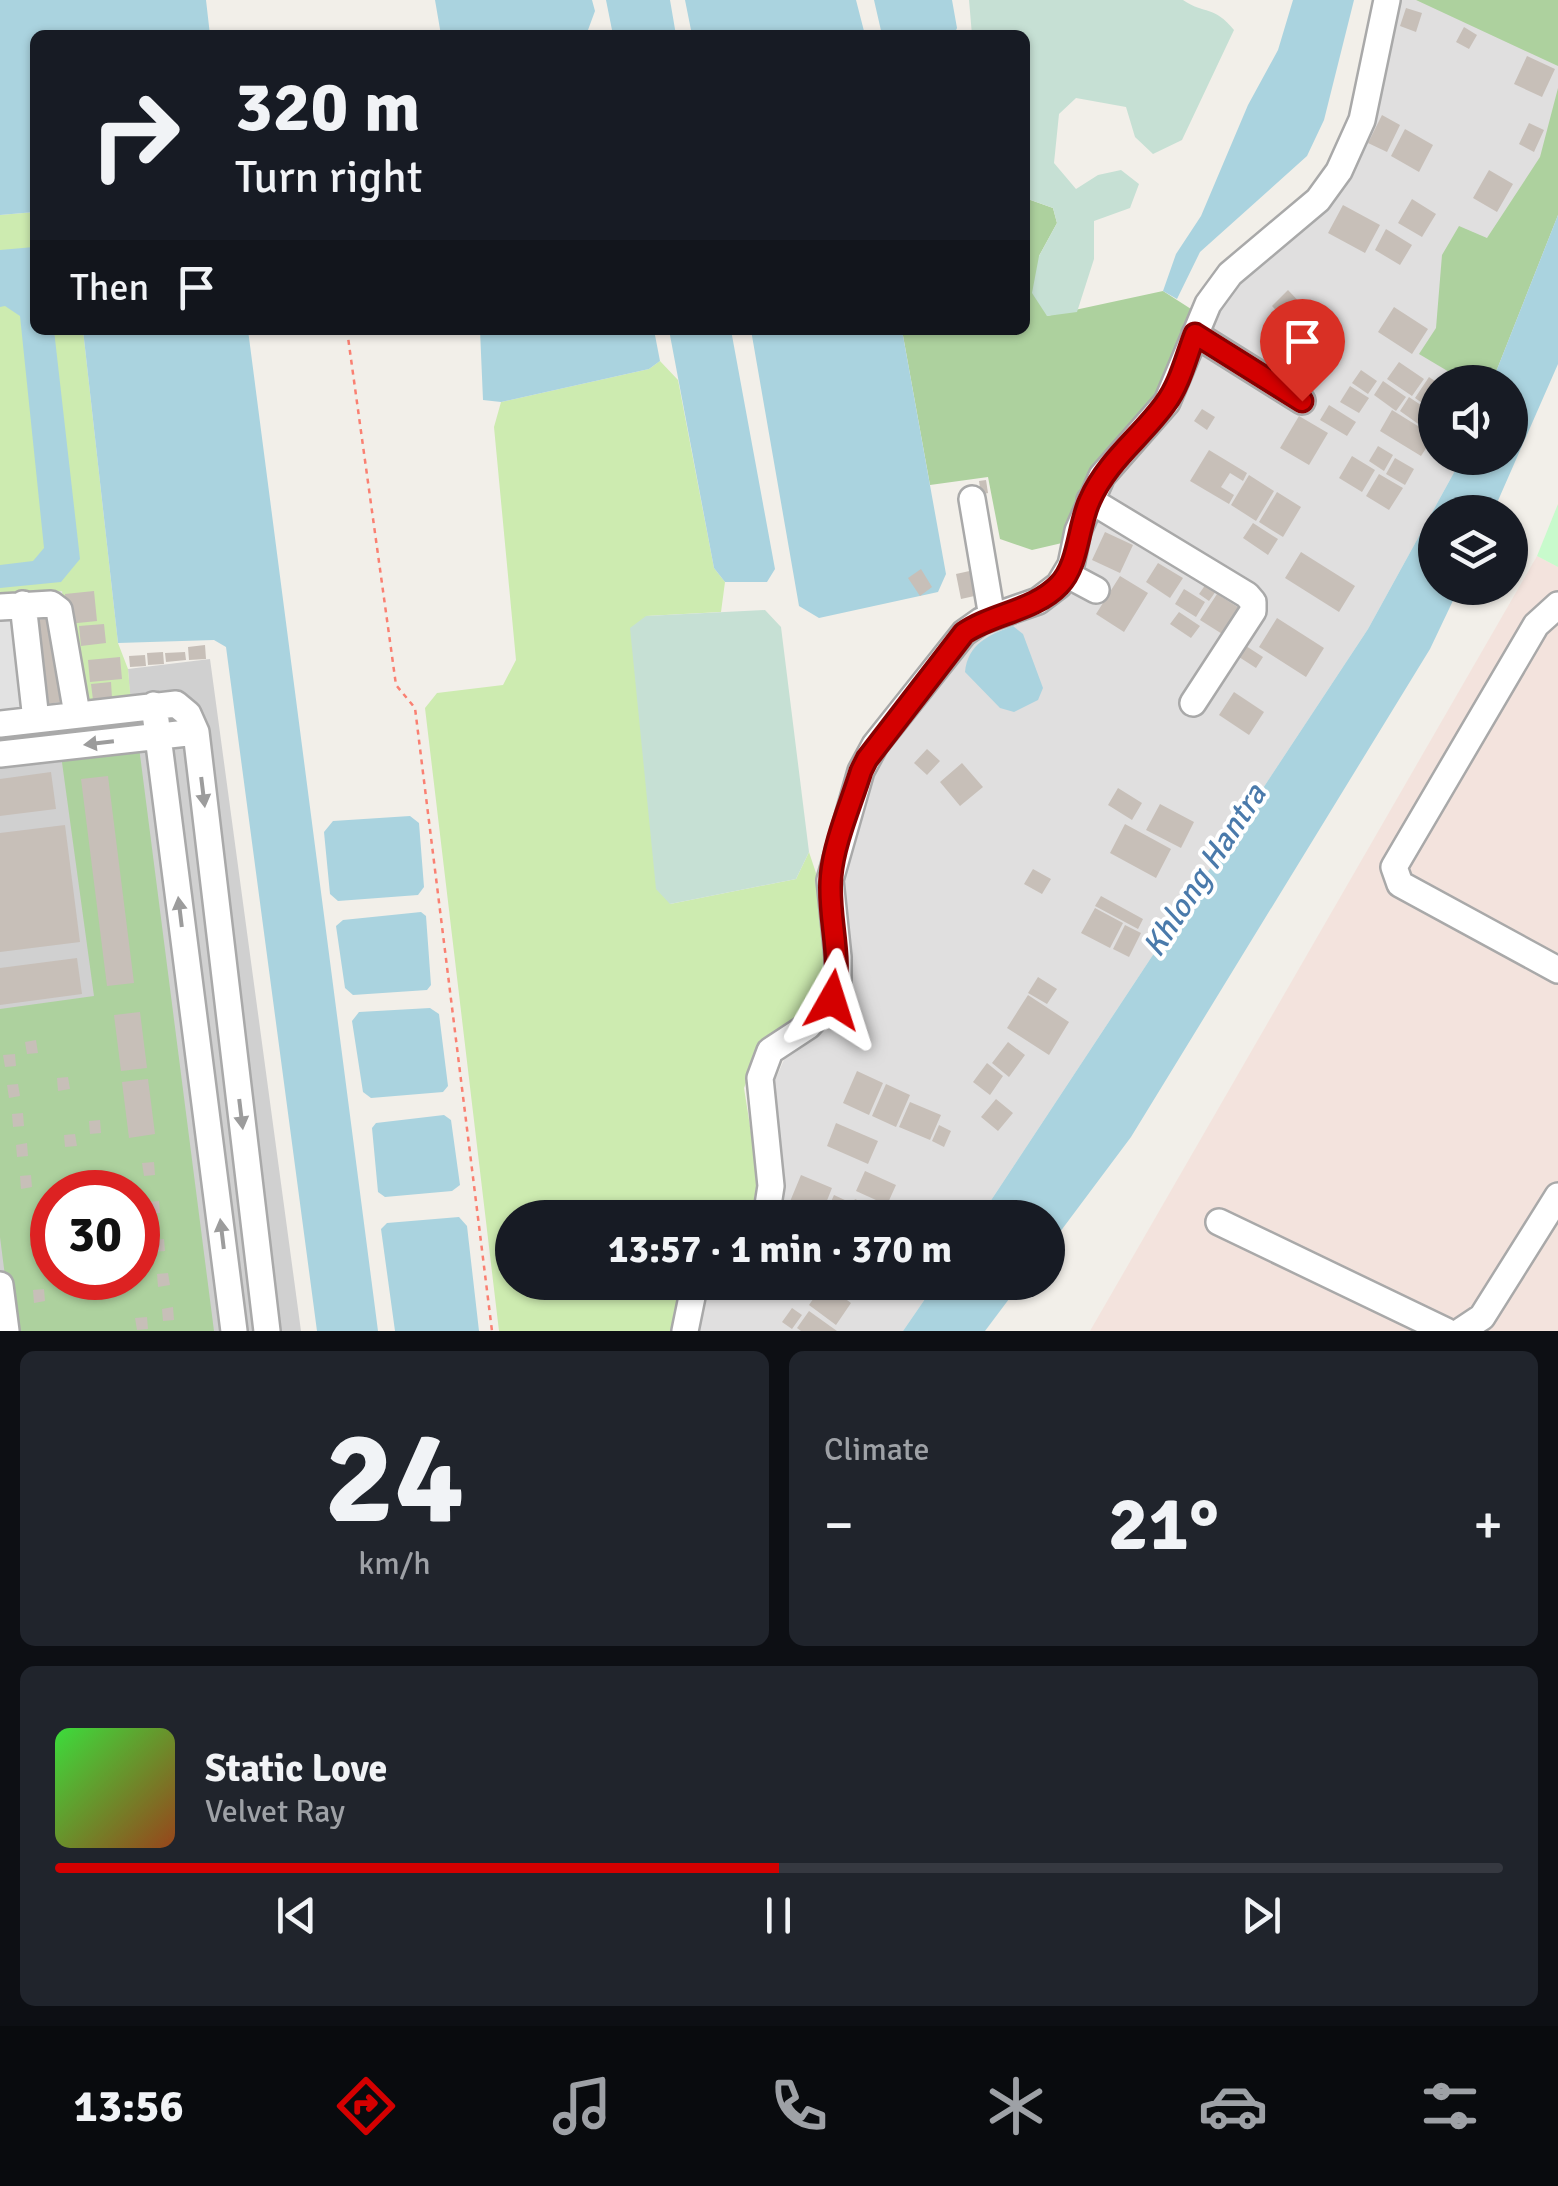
<!DOCTYPE html>
<meta charset="utf-8">
<style>
:root{--surface:#171b24;--page:#20242c;--text:#f1f3f6;--muted:#9ea1a6;--line:#363941;--accent:#d40000}
body{margin:0;font-family:Signika,sans-serif;background:var(--page);color:var(--text);height:100vh;display:flex;flex-direction:column;font-size:38px;white-space:nowrap}
*{box-sizing:border-box;margin:0}
p{font-size:32px;color:var(--muted)}
.icon{flex:none;width:55px;height:55px;fill:none;stroke:currentColor;stroke-width:2;stroke-linecap:round;stroke-linejoin:round}
.map{position:relative;height:1331px;overflow:hidden}
.sheet{display:flex;flex-direction:column;gap:20px;padding:20px;background:#0d0f14;flex:1}
.sheet>*{flex:none}
.top-card{position:absolute;left:30px;top:30px;width:1000px;height:305px;border-radius:15px;box-shadow:0 2px 8px #0004;background:#171b24;color:var(--text);overflow:hidden}
.tools{position:absolute;left:1418px;top:365px;display:grid;gap:20px}
.tools a{display:grid;place-items:center;width:110px;height:110px;border-radius:50%;background:var(--surface);box-shadow:0 2px 8px #0004;font-size:50px}
.speed{position:absolute;left:30px;top:1170px;display:flex;gap:20px;font-size:50px;font-weight:700;text-align:center}
.speed>*{display:grid;place-content:center;width:130px;height:130px;border-radius:50%;background:var(--surface);box-shadow:0 2px 8px #0004;line-height:1}
.speed .limit{border:15px solid #d22;background:#fff;color:#111}
.pin{position:absolute;display:grid;place-items:center;width:85px;height:85px;color:#fff;margin:-102px -42px;border-radius:50% 50% 50% 0;rotate:-45deg;box-shadow:0 0 10px #0007}
.pin .icon{rotate:45deg}
.me{position:absolute;width:110px;margin:-55px;rotate:6deg;stroke-linejoin:round;filter:drop-shadow(0 0 8px #0008)}
.turn{display:flex;align-items:center;gap:35px;height:210px;padding:0 40px;font-size:45px}
.turn .icon{width:130px;height:130px;stroke-width:2.5}
.turn b{display:block;font-size:70px;line-height:85px}
.then{display:flex;align-items:center;height:95px;padding:0 40px;background:#0003;gap:20px;font-size:38px}
.big{font-size:75px;font-weight:800;line-height:1.1}
.sheet .widget{flex:1;display:flex;flex-direction:column;justify-content:center;gap:15px;min-width:0;padding:0 35px;border-radius:15px;background:var(--page)}
.sheet .dial{align-items:center;gap:0}
.dial b{font-size:130px;line-height:1}
.song{display:flex;align-items:center;gap:30px}
.cover{width:120px;height:120px;border-radius:15px;background:linear-gradient(135deg,hsl(120 70% 55%),hsl(20 70% 35%))}
.played{height:10px;border-radius:5px;background:linear-gradient(90deg,var(--accent) 50%,var(--line) 50%)}
.keys{display:flex;justify-content:space-around;direction:ltr}
.heat{display:flex;justify-content:space-between;align-items:center;font-size:55px;direction:ltr}
.sheet .tiles{flex:1;display:grid;gap:20px;grid-template-columns:1fr 1fr}
.widget:last-child{grid-column:span 2}
.trip{position:absolute;left:495px;top:1200px;width:570px;height:100px;border-radius:50px;background:var(--surface);box-shadow:0 2px 8px #0004;font-weight:800;line-height:100px;text-align:center}
.tab-bar{display:flex;height:160px;justify-content:space-around;align-items:center;background:#090b0e;color:var(--muted)}
.tab-bar .icon{width:70px;height:70px}
.tab-bar .current{color:var(--accent)}
.tab-bar b{font-size:45px;color:var(--text)}
.map>svg:first-child{display:block}
</style>
<div class="map">
<svg width="1558" height="1331" viewBox="0 0 1558 1331">
<rect width="100%" height="100%" fill="#f2efe9"/>
<path fill="#e0dfdf" d="M 1401,0 L 1558,0 L 1558,215 L 1492,382 L 1435,382 L 1435,458 L 1462,458 L 1368,629 L 980,1217 L 775,1217 L 769,1094 L 787,1053 L 840,866 L 880,752 L 976,632 L 1046,604 L 1109,480 L 1227,295 L 1299,235 L 1341,187 L 1367,130 Z
M 713,1283 L 936,1283 L 903,1331 L 693,1331 L 696,1302 Z"/>
<path fill="#d0d0d0" fill-rule="evenodd" d="M 210,659 L 301,1331 L 0,1331 L 0,740 L 132,725 L 128,669 ZM 52,1192 L 138,1192 L 138,1278 L 52,1278 Z"/>
<path fill="#f3e3dd" d="M 1537,556 L 1558,567 L 1558,1331 L 1090,1331 Z"/>
<path fill="#cdebb0" d="M 35,212 L 35,330 L 83,330 L 118,643 L 128,669 L 133,725 L 0,740 L 0,215 Z
M 660,361 L 678,380 L 714,568 L 725,582 L 721,612 L 646,616 L 670,904 L 796,879 L 809,852 L 818,879 L 831,956 L 828,987 L 815,1007 L 762,1042 L 744,1088 L 758,1177 L 751,1217 L 512,1218 L 512,1282 L 688,1283 L 678,1331 L 499,1331 L 425,708 L 437,693 L 503,685 L 516,660 L 494,427 L 501,402 L 649,369 Z"/>
<path fill="#add19e" fill-rule="evenodd" d="M 1416,0 L 1558,0 L 1558,66 Z
M 1558,88 L 1558,215 L 1492,382 L 1466,382 L 1419,354 L 1436,328 L 1442,255 L 1459,226 L 1487,238 L 1540,157 Z
M 1025,198 L 1053,208 L 1057,223 L 1039,256 L 1047,316 L 1163,291 L 1191,309 L 1160,395 L 1077,505 L 1062,543 L 1032,550 L 1000,539 L 988,477 L 930,485 L 902,330 L 1025,330 Z
M 139,747 L 214,1331 L 12,1331 L 0,1237 L 0,1009 L 94,996 L 61,755 ZM 52,1192 L 138,1192 L 138,1278 L 52,1278 Z"/>
<path fill="#c6e0d4" d="M 969,0 L 1183,0 C 1205,15 1214,5 1234,30 L 1182,140 L 1153,154 L 1135,137 L 1126,107 L 1076,98 L 1059,114 L 1054,163 L 1076,189 L 1098,175 L 1121,170 L 1139,184 L 1130,208 L 1094,221 L 1094,259 L 1077,312 L 1047,316 L 1032,293 L 1039,256 L 1057,223 L 1053,208 L 1025,198 L 1025,35 L 972,35 Z
M 765,610 L 781,627 L 809,852 L 796,879 L 670,904 L 656,889 L 630,628 L 646,616 Z"/>
<path fill="#c8facc" d="M 1558,504 L 1558,567 L 1537,556 Z"/>
<path fill="#e2e2e2" d="M 62,591 L 76,706 L 0,715 L 0,599 Z"/>
<path fill="#aad3df" d="M 0,0 L 206,0 L 210,35 L 35,35 L 35,212 L 0,215 Z
M 435,0 L 592,0 L 595,11 L 588,30 L 562,35 L 441,35 Z
M 606,0 L 670,0 L 676,35 L 613,35 Z
M 685,0 L 856,0 L 865,35 L 692,35 Z
M 874,0 L 952,0 L 957,28 L 954,35 L 882,35 Z
M 1293,0 L 1354,0 L 1324,120 L 1307,156 L 1200,252 L 1177,299 L 1163,291 L 1176,254 L 1201,216 L 1248,105 L 1278,50 Z
M 1558,215 L 1558,364 L 1493,512 L 1435,512 L 1435,588 L 1459,588 L 1430,649 L 1131,1137 L 1048,1248 L 1048,1218 L 980,1217 L 1368,629 L 1462,458 L 1510,458 L 1510,382 L 1492,382 Z
M 34,247 L 35,330 L 54,330 L 80,559 L 61,582 L 0,588 L 0,565 L 33,561 L 44,548 L 20,316 L 5,306 L 0,307 L 0,250 Z
M 83,330 L 248,330 L 378,1331 L 317,1331 L 226,647 L 214,640 L 118,643 Z
M 480,330 L 654,330 L 660,361 L 649,369 L 501,402 L 483,400 Z
M 669,330 L 731,330 L 775,569 L 767,582 L 725,582 L 714,568 Z
M 751,330 L 902,330 L 946,574 L 938,592 L 819,618 L 799,606 Z
M 1013,626 L 1023,634 L 1043,688 L 1038,700 L 1014,712 L 1000,708 L 965,672 C 968,644 988,635 1013,626 Z
M 410,816 L 419,823 L 424,887 L 418,895 L 338,901 L 330,894 L 324,832 L 333,821 Z
M 421,912 L 426,916 L 431,985 L 427,990 L 353,995 L 345,988 L 336,926 L 343,920 Z
M 430,1008 L 439,1014 L 448,1086 L 443,1092 L 371,1098 L 363,1092 L 352,1021 L 359,1012 Z
M 444,1115 L 451,1120 L 460,1185 L 452,1191 L 385,1197 L 378,1192 L 372,1128 L 376,1123 Z
M 459,1217 L 467,1226 L 479,1331 L 395,1331 L 381,1229 L 387,1223 Z
M 936,1283 L 936,1282 L 1021,1283 L 985,1331 L 903,1331 Z"/>
<path fill="#c7bfb8" d="M 1406,8 L 1422,13 L 1416,32 L 1400,26 Z
M 1464,27 L 1477,35 L 1469,49 L 1456,42 Z
M 1527,56 L 1555,69 L 1542,97 L 1514,84 Z
M 1382,115 L 1400,125 L 1387,152 L 1368,143 Z
M 1529,123 L 1544,130 L 1534,152 L 1519,144 Z
M 1405,129 L 1433,145 L 1419,172 L 1391,156 Z
M 1489,170 L 1513,184 L 1497,212 L 1473,198 Z
M 1412,199 L 1436,214 L 1422,237 L 1398,223 Z
M 1343,205 L 1380,225 L 1365,253 L 1328,233 Z
M 1386,229 L 1412,245 L 1400,265 L 1375,250 Z
M 1288,290 L 1306,309 L 1290,325 L 1272,306 Z
M 1394,307 L 1428,329 L 1412,354 L 1378,332 Z
M 1305,324 L 1341,351 L 1329,368 L 1293,341 Z
M 1399,362 L 1424,379 L 1412,396 L 1387,379 Z
M 1361,370 L 1377,381 L 1368,394 L 1352,383 Z
M 1429,377 L 1435,381 L 1435,412 L 1415,398 Z
M 1383,381 L 1406,397 L 1396,411 L 1374,395 Z
M 1350,386 L 1369,398 L 1359,413 L 1340,402 Z
M 1409,397 L 1434,414 L 1424,428 L 1400,411 Z
M 1329,405 L 1356,422 L 1347,436 L 1320,420 Z
M 1202,409 L 1215,417 L 1207,430 L 1194,421 Z
M 1392,410 L 1434,436 L 1421,456 L 1380,431 Z
M 1299,416 L 1328,433 L 1309,465 L 1280,448 Z
M 1378,446 L 1393,455 L 1384,471 L 1369,461 Z
M 1209,450 L 1247,473 L 1243,481 L 1230,473 L 1221,487 L 1234,495 L 1229,504 L 1190,481 Z
M 1352,456 L 1375,470 L 1362,492 L 1339,478 Z
M 1395,458 L 1414,469 L 1405,485 L 1386,474 Z
M 1379,474 L 1403,488 L 1389,510 L 1366,496 Z
M 1249,475 L 1274,491 L 1256,521 L 1231,505 Z
M 986,480 L 988,493 L 981,495 L 979,481 Z
M 1277,492 L 1301,507 L 1283,537 L 1259,522 Z
M 1253,523 L 1278,539 L 1268,555 L 1243,538 Z
M 1105,532 L 1133,545 L 1120,573 L 1092,560 Z
M 1301,552 L 1355,586 L 1339,612 L 1285,578 Z
M 1158,563 L 1183,578 L 1170,598 L 1146,582 Z
M 921,569 L 932,587 L 920,596 L 908,578 Z
M 974,570 L 979,595 L 961,599 L 956,574 Z
M 1120,576 L 1148,593 L 1124,632 L 1096,614 Z
M 1206,584 L 1216,591 L 1209,601 L 1199,594 Z
M 1184,589 L 1205,602 L 1196,617 L 1175,604 Z
M 94,591 L 97,621 L 68,624 L 65,594 Z
M 1217,594 L 1244,611 L 1227,637 L 1200,620 Z
M 1179,612 L 1200,626 L 1191,638 L 1170,624 Z
M 61,617 L 70,701 L 36,705 L 27,621 Z
M 1277,618 L 1324,648 L 1306,677 L 1259,647 Z
M 104,624 L 106,643 L 81,646 L 79,626 Z
M 205,645 L 206,659 L 189,660 L 188,647 Z
M 1246,646 L 1263,657 L 1256,668 L 1239,657 Z
M 163,652 L 164,664 L 148,665 L 147,653 Z
M 185,652 L 186,660 L 166,662 L 165,653 Z
M 145,655 L 146,666 L 130,667 L 129,656 Z
M 120,657 L 122,679 L 90,682 L 88,660 Z
M 111,682 L 112,698 L 93,700 L 91,684 Z
M 1234,692 L 1264,712 L 1249,735 L 1219,715 Z
M 927,749 L 940,761 L 927,775 L 914,763 Z
M 962,763 L 983,787 L 960,806 L 940,782 Z
M 51,772 L 56,809 L 0,816 L 0,779 Z
M 108,776 L 134,983 L 107,986 L 81,779 Z
M 1118,788 L 1142,803 L 1132,820 L 1108,805 Z
M 1160,804 L 1194,822 L 1181,848 L 1146,830 Z
M 1125,824 L 1171,849 L 1156,878 L 1110,853 Z
M 65,825 L 80,942 L 0,952 L 0,833 Z
M 1033,869 L 1051,879 L 1042,894 L 1024,884 Z
M 1101,896 L 1143,919 L 1138,929 L 1095,906 Z
M 1095,908 L 1123,923 L 1110,948 L 1081,933 Z
M 1125,925 L 1141,933 L 1129,957 L 1113,949 Z
M 77,958 L 82,994 L 0,1005 L 0,968 Z
M 1038,977 L 1057,989 L 1047,1004 L 1028,993 Z
M 1028,995 L 1069,1022 L 1049,1055 L 1007,1028 Z
M 140,1012 L 147,1068 L 121,1071 L 114,1015 Z
M 36,1040 L 38,1053 L 27,1054 L 25,1042 Z
M 1008,1042 L 1025,1055 L 1009,1077 L 992,1063 Z
M 15,1054 L 16,1066 L 5,1067 L 3,1055 Z
M 987,1063 L 1003,1076 L 990,1095 L 973,1082 Z
M 857,1071 L 883,1083 L 869,1115 L 843,1103 Z
M 68,1077 L 70,1089 L 58,1091 L 57,1078 Z
M 148,1079 L 155,1134 L 129,1138 L 122,1082 Z
M 18,1084 L 20,1096 L 9,1098 L 7,1085 Z
M 886,1084 L 910,1095 L 896,1127 L 872,1116 Z
M 996,1099 L 1013,1113 L 998,1131 L 981,1117 Z
M 910,1102 L 941,1115 L 930,1140 L 899,1127 Z
M 23,1113 L 24,1126 L 13,1127 L 12,1114 Z
M 100,1120 L 101,1133 L 90,1134 L 89,1121 Z
M 836,1123 L 878,1141 L 868,1164 L 827,1146 Z
M 939,1125 L 951,1131 L 944,1147 L 932,1141 Z
M 75,1134 L 77,1146 L 65,1147 L 64,1135 Z
M 27,1143 L 28,1156 L 17,1157 L 16,1145 Z
M 154,1162 L 155,1175 L 144,1176 L 142,1163 Z
M 865,1171 L 896,1185 L 887,1205 L 856,1191 Z
M 31,1175 L 32,1187 L 21,1189 L 20,1176 Z
M 801,1175 L 832,1188 L 820,1218 L 789,1204 Z
M 834,1195 L 847,1201 L 842,1211 L 829,1206 Z
M 855,1199 L 887,1214 L 886,1218 L 846,1218 Z
M 159,1201 L 160,1213 L 149,1214 L 148,1202 Z
M 164,1239 L 165,1251 L 154,1252 L 153,1240 Z
M 168,1273 L 170,1285 L 158,1287 L 157,1274 Z
M 824,1283 L 851,1303 L 836,1325 L 809,1305 Z
M 44,1289 L 45,1301 L 34,1303 L 33,1290 Z
M 173,1307 L 174,1320 L 163,1321 L 162,1309 Z
M 792,1308 L 802,1315 L 792,1329 L 782,1322 Z
M 809,1311 L 837,1331 L 801,1331 L 797,1328 Z
M 147,1317 L 148,1329 L 137,1330 L 135,1318 Z"/>
<g fill="none" stroke-linecap="round" stroke-linejoin="round">
<defs>
<path id="minor" d="M 1195,334 L 1302,401
M 972,499 L 992,617
M 1090,500 L 1247,595 L 1253,602 L 1253,611 L 1193,703
M 1066,574 L 1096,590
M 23,604 L 36,720
M 1558,605 L 1536,625 L 1394,867 L 1400,884 L 1558,970
M 0,607 L 51,604 L 59,610 L 77,714
M 154,705 L 234,1331
M 0,724 L 176,704 L 188,714 L 196,732 L 267,1331
M 0,754 L 196,732
M 766,1218 L 771,1186 L 760,1078 L 770,1051 L 808,1026 L 832,1000 L 838,979 L 838,957 L 830,880 L 861,771 L 875,745 L 964,633 L 981,621 L 1038,601 L 1059,585 L 1071,565 L 1078,531 L 1102,476 L 1167,402 L 1208,304 L 1230,274 L 1318,200 L 1339,171 L 1362,120 L 1387,0
M 1219,1222 L 1446,1331
M 0,1285 L 6,1331
M 685,1331 L 693,1292 L 702,1282
M 1461,1331 L 1482,1317 L 1558,1196"/>
</defs>
<use href="#minor" stroke="#a9a9a9" stroke-width="30"/>
<path stroke="#fa8072" stroke-width="2.5" stroke-dasharray="5 5" stroke-linecap="butt" d="M 347,330 L 396,685 L 415,708 L 492,1331"/>
<use href="#minor" stroke="#fff" stroke-width="25"/>
</g>
<defs><path id="oneway-solid" d="M-6-.8H1V-3.2L6.5 0L1 3.2V.8H-6Z" transform="scale(2.5)"/></defs>
<g fill="#9c9c9c">
<use href="#oneway-solid" transform="translate(99 743) rotate(173)"/>
<use href="#oneway-solid" transform="translate(203 792) rotate(83)"/>
<use href="#oneway-solid" transform="translate(180 912) rotate(-97)"/>
<use href="#oneway-solid" transform="translate(241 1114) rotate(83)"/>
<use href="#oneway-solid" transform="translate(222 1234) rotate(-97)"/>
</g>
<g fill="none" stroke-linecap="round" stroke-linejoin="round">
<defs>
<path id="route" d="M 832,1000 C 844,958 827,918 831,876 C 834,842 851,804 861,771 L 867,759 L 964,633 C 993,613 1034,611 1059,585 C 1079,565 1078,525 1090,500 C 1107,461 1141,437 1165,404 C 1180,384 1186,357 1195,334 L 1302,401"/>
</defs>
<use href="#route" stroke="#8a0000" stroke-width="25"/>
<use href="#route" stroke="#d40000" stroke-width="18"/>
</g>
<g text-anchor="middle" stroke-width="8" stroke-linejoin="round" paint-order="stroke">
<g font-size="32" font-style="italic" fill="#4a7aab" stroke="#fff">
<text transform="translate(1204 870) rotate(-57)" y="11">Khlong Hantra</text>
</g>
</g>
</svg>
<div class="tools">
<a><svg class="icon" aria-label="sound" viewBox="0 0 24 24"><path d="M4 9h4l5-4v14l-5-4H4zM17 9q2 3 0 6"/></svg></a>
<a><svg class="icon" aria-label="layers" viewBox="0 0 24 24"><path d="M12 4l9 5-9 5-9-5zM3 14l9 5 9-5"/></svg></a>
</div>
<div class="speed"><div class="limit">30</div></div>
<div class="pin" style="left:1302px;top:401px;background:#d93025"><svg class="icon" aria-label="arrive" viewBox="0 0 24 24"><path d="M6 21V4h12l-3 4 3 4H6"/></svg></div>
<svg class="me" style="left:832px;top:1000px" viewBox="-20 -20 40 40"><path d="M0-17L14 15 0 8-14 15z" fill="#d40000" stroke="#fff" stroke-width="4"/></svg>
<div class="trip">13:57 · 1 min · 370 m</div>
<div class="top-card">
<div class="turn"><svg class="icon" aria-label="right" viewBox="0 0 24 24"><path d="M7 20v-9h11M14 6l5 5-5 5"/></svg><div><b>320 m</b>Turn right</div></div>
<div class="then">Then<svg class="icon" aria-label="arrive" viewBox="0 0 24 24"><path d="M6 21V4h12l-3 4 3 4H6"/></svg></div>
</div>
</div>
<section class="sheet">
<div class="tiles">
<div class="widget dial"><b>24</b><p>km/h</p></div>
<div class="widget"><p>Climate</p>
<div class="heat"><a>−</a><b class="big">21°</b><a>+</a></div>
</div>
<div class="widget">
<div class="song"><i class="cover"></i><div><b>Static Love</b><p>Velvet Ray</p></div></div>
<div class="played"></div>
<div class="keys"><svg class="icon" aria-label="previous" viewBox="0 0 24 24"><path d="M18 5L8 12l10 7zM5 5v14"/></svg><svg class="icon" aria-label="pause" viewBox="0 0 24 24"><path d="M8 5v14M16 5v14"/></svg><svg class="icon" aria-label="next" viewBox="0 0 24 24"><path d="M6 5l10 7-10 7zM19 5v14"/></svg></div>
</div>
</div>
</section>
<nav class="tab-bar">
<b>13:56</b>
<svg class="icon current" aria-label="directions" viewBox="0 0 24 24"><path d="M12 3l9 9-9 9-9-9zM9 14v-3h6M13 9l2 2-2 2"/></svg>
<svg class="icon" aria-label="music" viewBox="0 0 24 24"><path d="M9 18V5l10-2v13"/><circle cx="6" cy="18" r="3"/><circle cx="16" cy="16" r="3"/></svg>
<svg class="icon" aria-label="phone" viewBox="0 0 24 24"><path d="M5 4h4l2 5-3 2q2 4 5 5l2-3 5 2v4C11 20 4 13 5 4z"/></svg>
<svg class="icon" aria-label="climate" viewBox="0 0 24 24"><path d="M12 3v18M4 7l16 10M4 17L20 7"/></svg>
<svg class="icon" aria-label="car" viewBox="0 0 24 24"><path d="M5 17H2v-5l4-1 3-4h7l3 4 3 1v5h-3M9 17h6M6 11h13"/><circle cx="7" cy="17" r="2"/><circle cx="17" cy="17" r="2"/></svg>
<svg class="icon" aria-label="filters" viewBox="0 0 24 24"><path d="M4 7h16M4 17h16"/><circle cx="9" cy="7" r="2"/><circle cx="15" cy="17" r="2"/></svg>
</nav>
